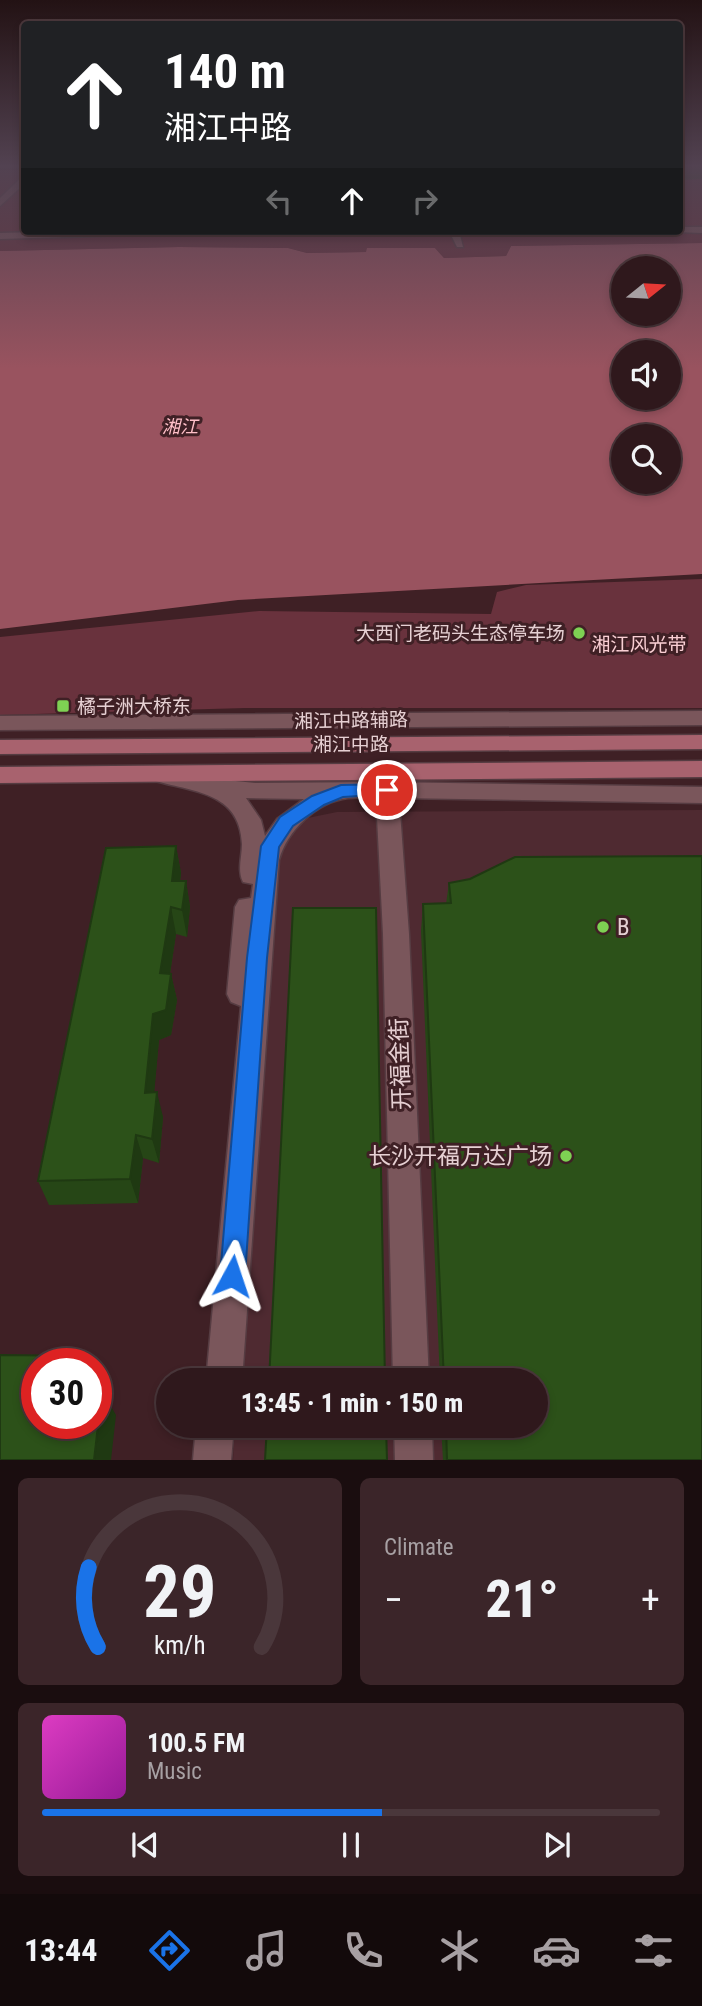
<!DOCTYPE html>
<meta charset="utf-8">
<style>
:root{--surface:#2f181c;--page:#3b2529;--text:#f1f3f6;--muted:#a7a0a3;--line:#4a373b;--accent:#1a73e8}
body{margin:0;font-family:"Roboto Condensed","Noto Sans SC",sans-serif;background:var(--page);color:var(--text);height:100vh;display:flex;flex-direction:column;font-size:26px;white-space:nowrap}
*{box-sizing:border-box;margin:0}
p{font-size:23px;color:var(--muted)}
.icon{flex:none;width:38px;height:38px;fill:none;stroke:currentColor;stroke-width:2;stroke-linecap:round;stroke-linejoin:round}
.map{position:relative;height:1460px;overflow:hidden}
.details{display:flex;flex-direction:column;gap:18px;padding:18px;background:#1a0d0f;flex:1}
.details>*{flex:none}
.hud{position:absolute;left:21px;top:21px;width:662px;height:214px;border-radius:7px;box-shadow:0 4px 10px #0003,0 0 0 2px var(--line);background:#202124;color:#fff;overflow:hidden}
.needle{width:46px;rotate:72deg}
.fabs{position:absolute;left:611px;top:256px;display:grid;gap:14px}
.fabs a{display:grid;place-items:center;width:70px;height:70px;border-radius:50%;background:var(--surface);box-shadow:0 4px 10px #0003,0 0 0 2px var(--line);font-size:35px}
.speed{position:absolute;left:21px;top:1348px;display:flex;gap:14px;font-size:35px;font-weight:700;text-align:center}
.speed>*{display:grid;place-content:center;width:91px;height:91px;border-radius:50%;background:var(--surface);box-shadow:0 4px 10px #0003,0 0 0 2px var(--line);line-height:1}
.speed .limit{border:10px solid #d22;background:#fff;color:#111}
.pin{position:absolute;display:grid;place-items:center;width:60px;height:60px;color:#fff;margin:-30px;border:4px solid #fff;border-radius:50%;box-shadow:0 2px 7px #0007}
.me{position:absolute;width:77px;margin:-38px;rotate:5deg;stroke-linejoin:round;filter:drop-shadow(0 0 5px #0008)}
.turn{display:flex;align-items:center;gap:24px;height:147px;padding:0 28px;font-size:32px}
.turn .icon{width:91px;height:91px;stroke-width:2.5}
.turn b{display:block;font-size:49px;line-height:60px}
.lanes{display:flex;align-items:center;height:66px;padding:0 28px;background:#0003;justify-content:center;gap:35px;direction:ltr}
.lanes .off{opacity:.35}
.big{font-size:52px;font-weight:800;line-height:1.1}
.details .tile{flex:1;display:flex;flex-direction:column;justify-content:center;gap:10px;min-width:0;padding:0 24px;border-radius:10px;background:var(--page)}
.details .dial{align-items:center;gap:0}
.dial svg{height:182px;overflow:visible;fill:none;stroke:var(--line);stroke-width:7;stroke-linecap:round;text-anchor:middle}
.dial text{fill:var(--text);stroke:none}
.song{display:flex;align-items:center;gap:21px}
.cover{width:84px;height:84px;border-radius:10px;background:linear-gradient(135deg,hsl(310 70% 55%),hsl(300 70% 35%))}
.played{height:7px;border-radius:4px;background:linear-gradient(90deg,var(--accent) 55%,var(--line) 55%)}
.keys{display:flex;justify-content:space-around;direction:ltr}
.heat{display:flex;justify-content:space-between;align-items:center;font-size:38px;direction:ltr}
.details .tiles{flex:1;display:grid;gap:18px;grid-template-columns:1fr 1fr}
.tile:last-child{grid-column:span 2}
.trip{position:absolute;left:156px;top:1368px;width:392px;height:70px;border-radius:35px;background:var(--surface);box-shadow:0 4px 10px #0003,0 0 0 2px var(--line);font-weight:800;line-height:70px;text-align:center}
.menu{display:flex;height:112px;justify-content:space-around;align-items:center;background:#130a0b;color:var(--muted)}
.menu .icon{width:49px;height:49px}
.menu .selected{color:var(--accent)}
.menu b{font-size:32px;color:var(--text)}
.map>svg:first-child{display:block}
</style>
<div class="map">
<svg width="702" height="1460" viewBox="0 0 702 1460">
<rect width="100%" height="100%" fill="#3f2025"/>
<path fill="#4f2a31" d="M 702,810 L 702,1460 L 233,1460 L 235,1426 L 536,1426 L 536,1381 L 239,1381 L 276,856 L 282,840 L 303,819 L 337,812 Z"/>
<path fill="#69323d" d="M 679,165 L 702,165 L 702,243 L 511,246 L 506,256 L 444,258 L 435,248 L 368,248 L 367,252 L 307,253 L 288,248 L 179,247 L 0,251 L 0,170 L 24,170 L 24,231 L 679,231 Z
M 702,579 L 702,708 L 245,708 L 0,715 L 0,637 L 259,611 L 491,614 L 497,592 L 526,585 Z"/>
<path fill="#99535f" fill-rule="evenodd" d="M 702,243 L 702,574 L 238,600 L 0,629 L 0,251 L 179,247 L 288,248 L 307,253 L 366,252 L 367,248 L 435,248 L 444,258 L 506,256 L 511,246 ZM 623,268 L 668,268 L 668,313 L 623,313 ZM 623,352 L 668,352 L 668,397 L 623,397 ZM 623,436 L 668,436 L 668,481 L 623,481 Z"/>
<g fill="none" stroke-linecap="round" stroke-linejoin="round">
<defs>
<path id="minor" d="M 21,178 L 24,178 L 24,184 L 0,206 L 0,198 Z
M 679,227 L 702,227 L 702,233 L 676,232 L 679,231 Z
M 71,231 L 167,231 L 162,234 L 0,239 L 0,233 Z
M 449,231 L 459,231 L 463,247 L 457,247 Z
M 512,231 L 631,231 L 626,234 L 517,234 Z
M 702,711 L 702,725 L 0,730 L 0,716 Z
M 160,767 L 207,778 L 255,783 L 387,782 L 702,787 L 702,803 L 399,798 L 409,934 L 429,1381 L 393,1381 L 383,934 L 376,798 C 367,798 357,797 348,798 C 316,802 287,831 279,860 L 242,1381 L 206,1381 L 241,1006 L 231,1002 L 227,994 L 235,907 L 239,900 L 251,898 L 253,884 L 243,882 C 237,870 242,857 242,844 C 240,791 192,792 152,780 L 149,775 L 152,770 ZM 246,798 L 304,799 L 277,819 L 265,836 L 261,820 Z
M 196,1426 L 234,1426 L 231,1460 L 193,1460 Z
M 394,1426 L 432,1426 L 433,1460 L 395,1460 Z"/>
<path id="major" d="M 702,735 L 702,749 L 0,754 L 0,740 Z
M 702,761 L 702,777 L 0,783 L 0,767 Z"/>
</defs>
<use href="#minor" stroke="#563c42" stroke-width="3"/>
<use href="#major" stroke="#563c42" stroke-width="3"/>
<use href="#minor" fill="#7a565b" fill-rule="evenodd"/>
<use href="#major" fill="#a8626e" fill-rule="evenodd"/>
</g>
<path fill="#264616" d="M 679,165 L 702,165 L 702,179 L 679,180 Z
M 332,231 L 365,231 L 352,236 L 335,234 Z
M 176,846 L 181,873 L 180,881 L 186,881 L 190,907 L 187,937 L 176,934 L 170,974 L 171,974 L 177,1000 L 171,1035 L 159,1040 L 154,1092 L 163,1117 L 159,1163 L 143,1158 L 138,1203 L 49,1205 L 38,1181 Z
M 449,883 L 702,1460 L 443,1460 L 441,1426 L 536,1426 L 536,1381 L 440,1381 L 421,931 L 423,904 L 446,904 Z"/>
<path fill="#1f3912" d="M 352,231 L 365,231 L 352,236 Z
M 176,846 L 181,873 L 177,907 L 172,881 Z
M 186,881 L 190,907 L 187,937 L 182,910 Z
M 171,907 L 176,934 L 166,999 L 160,973 Z
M 171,974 L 177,1000 L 171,1035 L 159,1040 L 152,1117 L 145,1093 L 153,1014 Z
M 157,1092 L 163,1117 L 159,1163 L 152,1139 Z
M 136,1135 L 143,1158 L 138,1203 L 130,1179 Z
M 96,1369 L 103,1382 L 102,1391 L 116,1415 L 111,1460 L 94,1460 L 96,1415 Z"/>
<path fill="#2c5119" stroke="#1f3912" stroke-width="2" d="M 679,165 L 702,165 L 702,167 L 679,168 Z
M 176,846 L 172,881 L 186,881 L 182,910 L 171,907 L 160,973 L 171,974 L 166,1010 L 153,1014 L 145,1093 L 157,1092 L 152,1139 L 136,1135 L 130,1179 L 38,1181 L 106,848 Z
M 702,856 L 702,1460 L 447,1460 L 446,1426 L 536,1426 L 536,1381 L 444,1381 L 423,904 L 451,903 L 449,883 L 470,879 L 515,857 Z
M 293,908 L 376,908 L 385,1381 L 269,1381 Z
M 0,1355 L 89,1356 L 88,1363 L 37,1363 L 37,1423 L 96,1423 L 96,1392 L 102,1391 L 94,1460 L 0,1460 Z
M 267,1426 L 386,1426 L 387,1460 L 265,1460 Z"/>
<linearGradient id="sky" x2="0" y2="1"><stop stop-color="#231214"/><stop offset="0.45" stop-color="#524251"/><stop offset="1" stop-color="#524251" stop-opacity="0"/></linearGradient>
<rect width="702" height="369" fill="url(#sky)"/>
<path fill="#1a73e8" stroke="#114b97" stroke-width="2" d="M 387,784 L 396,790 L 393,794 L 343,797 L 324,805 L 293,826 L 279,847 L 267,958 L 245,1276 L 241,1285 L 232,1289 L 223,1285 L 220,1276 L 247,958 L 261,846 L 280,817 L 312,796 L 341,785 Z"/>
<g fill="#7ed153" stroke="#3f2025" stroke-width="2.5">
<circle cx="579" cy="633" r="7"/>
<rect x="56" y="699" width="14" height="14" rx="3.5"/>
<circle cx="603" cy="927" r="7"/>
<circle cx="566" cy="1156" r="7"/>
</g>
<g text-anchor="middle" stroke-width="6" stroke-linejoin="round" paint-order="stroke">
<g font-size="18" font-style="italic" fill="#ffbfc8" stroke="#3f2025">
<text x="180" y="433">湘江</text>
</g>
<g font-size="19" fill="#e6d0d3" stroke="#3f2025" text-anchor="end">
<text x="565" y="640">大西门老码头生态停车场</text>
<text x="77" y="713" text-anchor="start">橘子洲大桥东</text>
</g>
<g font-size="19" fill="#facfd4" stroke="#3f2025">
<text x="639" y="651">湘江风光带</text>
</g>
<g font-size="19" fill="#e6d0d3" stroke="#3f2025">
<text transform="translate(351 720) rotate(-1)" y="7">湘江中路辅路</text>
<text x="351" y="751">湘江中路</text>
</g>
<g font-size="23" fill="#e6d0d3" stroke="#3f2025" text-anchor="start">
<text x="617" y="935">B</text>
<text x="552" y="1164" text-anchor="end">长沙开福万达广场</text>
</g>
<g font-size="23" fill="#e6d0d3" stroke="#3f2025">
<text transform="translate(400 1064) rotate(-92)" y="8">开福金街</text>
</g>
</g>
</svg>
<div class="fabs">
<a><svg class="needle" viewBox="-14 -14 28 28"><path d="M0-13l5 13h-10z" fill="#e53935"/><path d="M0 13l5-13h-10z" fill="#a7a0a3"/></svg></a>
<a><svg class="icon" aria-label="sound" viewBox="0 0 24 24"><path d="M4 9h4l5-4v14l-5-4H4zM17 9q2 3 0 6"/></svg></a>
<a><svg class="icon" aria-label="search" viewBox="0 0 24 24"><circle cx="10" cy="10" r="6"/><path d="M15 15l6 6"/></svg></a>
</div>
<div class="speed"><div class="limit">30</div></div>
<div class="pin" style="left:387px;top:790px;background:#d93025"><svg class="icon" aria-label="arrive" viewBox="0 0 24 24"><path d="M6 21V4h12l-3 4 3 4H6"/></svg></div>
<svg class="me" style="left:232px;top:1276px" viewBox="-20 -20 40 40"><path d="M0-17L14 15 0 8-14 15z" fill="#1a73e8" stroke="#fff" stroke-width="4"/></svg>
<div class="trip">13:45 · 1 min · 150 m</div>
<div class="hud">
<div class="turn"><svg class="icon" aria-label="ahead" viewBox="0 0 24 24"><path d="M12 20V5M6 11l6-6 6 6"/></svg><div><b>140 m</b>湘江中路</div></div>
<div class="lanes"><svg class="icon off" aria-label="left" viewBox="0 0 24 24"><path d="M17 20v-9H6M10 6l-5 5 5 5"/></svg><svg class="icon" aria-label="ahead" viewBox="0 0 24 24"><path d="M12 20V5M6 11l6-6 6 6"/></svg><svg class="icon off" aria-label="right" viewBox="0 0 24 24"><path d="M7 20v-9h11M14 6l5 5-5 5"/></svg></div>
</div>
</div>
<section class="details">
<div class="tiles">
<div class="tile dial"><svg viewBox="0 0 100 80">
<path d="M14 69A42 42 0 1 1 86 69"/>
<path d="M14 69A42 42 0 0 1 10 34" stroke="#1a73e8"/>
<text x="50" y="56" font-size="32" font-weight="700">29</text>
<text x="50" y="72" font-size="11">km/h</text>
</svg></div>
<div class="tile"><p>Climate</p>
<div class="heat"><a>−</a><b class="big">21°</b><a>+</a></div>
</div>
<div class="tile">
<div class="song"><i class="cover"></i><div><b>100.5 FM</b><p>Music</p></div></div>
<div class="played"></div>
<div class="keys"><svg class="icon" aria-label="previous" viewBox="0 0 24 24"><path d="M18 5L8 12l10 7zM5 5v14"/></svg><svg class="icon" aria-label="pause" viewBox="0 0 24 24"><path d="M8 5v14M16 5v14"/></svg><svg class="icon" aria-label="next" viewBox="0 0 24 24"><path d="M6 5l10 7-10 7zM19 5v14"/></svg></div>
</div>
</div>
</section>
<nav class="menu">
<b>13:44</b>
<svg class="icon selected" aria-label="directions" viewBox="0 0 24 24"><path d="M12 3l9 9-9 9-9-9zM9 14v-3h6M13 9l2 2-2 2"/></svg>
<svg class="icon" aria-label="music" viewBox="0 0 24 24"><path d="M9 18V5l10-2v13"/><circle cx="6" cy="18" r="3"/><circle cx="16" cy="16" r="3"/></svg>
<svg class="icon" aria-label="phone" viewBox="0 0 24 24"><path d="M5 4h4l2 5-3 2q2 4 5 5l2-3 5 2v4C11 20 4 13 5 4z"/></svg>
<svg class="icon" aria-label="climate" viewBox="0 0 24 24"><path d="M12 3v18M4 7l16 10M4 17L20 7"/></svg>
<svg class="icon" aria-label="car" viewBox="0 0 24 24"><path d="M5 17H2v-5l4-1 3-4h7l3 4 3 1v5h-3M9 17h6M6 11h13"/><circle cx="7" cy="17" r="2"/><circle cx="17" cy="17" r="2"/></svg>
<svg class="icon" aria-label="filters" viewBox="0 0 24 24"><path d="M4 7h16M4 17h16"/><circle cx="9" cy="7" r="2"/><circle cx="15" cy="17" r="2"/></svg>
</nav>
